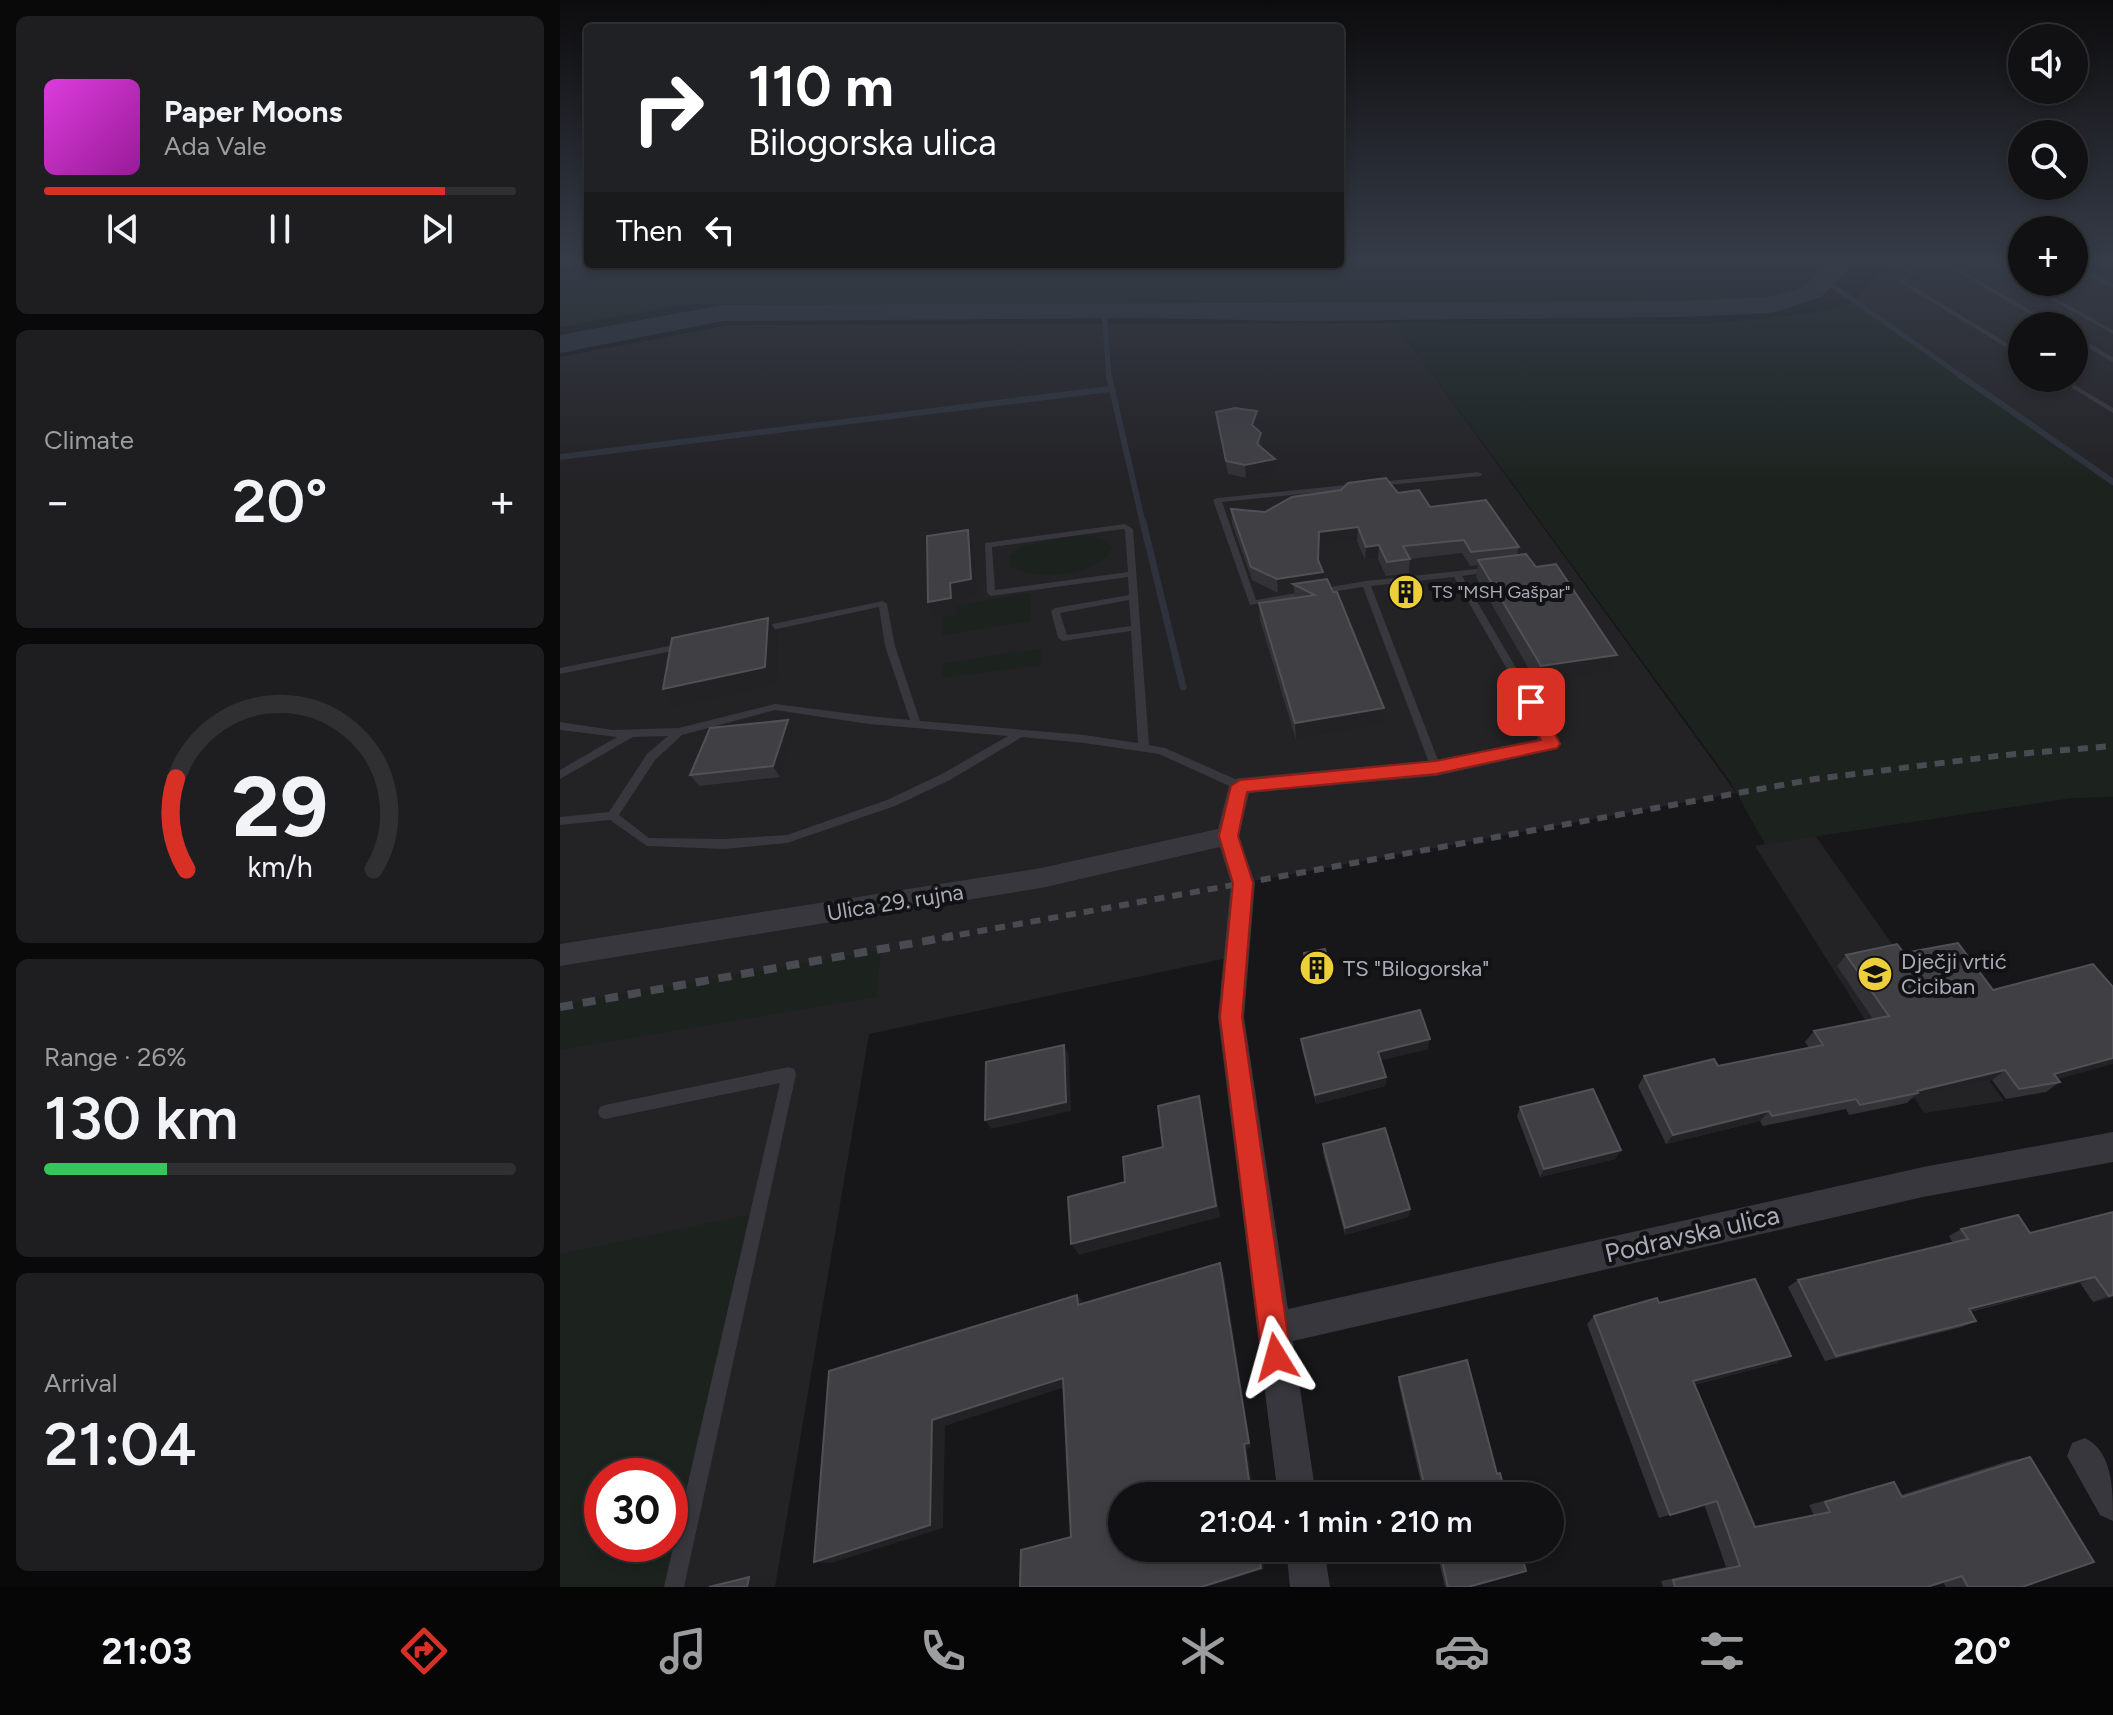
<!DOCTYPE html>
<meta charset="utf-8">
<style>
:root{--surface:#111012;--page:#1e1e20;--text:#f1f3f6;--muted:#9c9d9f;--line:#303032;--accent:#d93025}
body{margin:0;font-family:Figtree,sans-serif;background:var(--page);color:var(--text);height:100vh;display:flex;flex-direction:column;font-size:30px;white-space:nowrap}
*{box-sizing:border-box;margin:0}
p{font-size:26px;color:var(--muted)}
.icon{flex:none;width:44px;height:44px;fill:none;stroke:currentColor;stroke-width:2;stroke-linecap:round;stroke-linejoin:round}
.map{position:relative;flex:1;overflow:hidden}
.sheet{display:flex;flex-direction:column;gap:16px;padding:16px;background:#09090a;width:560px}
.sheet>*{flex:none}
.guide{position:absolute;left:24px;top:24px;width:760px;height:244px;border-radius:8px;box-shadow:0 4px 12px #0003,0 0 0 2px var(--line);background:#202124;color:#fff;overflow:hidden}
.fabs{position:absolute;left:1448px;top:24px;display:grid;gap:16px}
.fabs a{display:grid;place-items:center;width:80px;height:80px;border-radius:50%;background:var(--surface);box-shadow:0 4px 12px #0003,0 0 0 2px var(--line);font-size:40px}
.speed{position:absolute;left:24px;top:1458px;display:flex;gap:16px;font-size:40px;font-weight:700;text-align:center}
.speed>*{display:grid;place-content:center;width:104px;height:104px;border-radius:50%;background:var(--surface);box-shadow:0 4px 12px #0003,0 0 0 2px var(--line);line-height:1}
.speed .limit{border:12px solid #d22;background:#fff;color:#111}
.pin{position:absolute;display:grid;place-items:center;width:68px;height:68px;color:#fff;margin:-34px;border-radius:16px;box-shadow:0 4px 12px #0006}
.me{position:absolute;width:88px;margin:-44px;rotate:352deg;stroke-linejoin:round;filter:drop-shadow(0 0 6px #0008)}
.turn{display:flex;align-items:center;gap:28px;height:168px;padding:0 32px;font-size:36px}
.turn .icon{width:104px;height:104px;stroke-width:2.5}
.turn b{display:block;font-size:56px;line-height:68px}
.then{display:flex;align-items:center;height:76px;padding:0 32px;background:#0003;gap:16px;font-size:30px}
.big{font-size:60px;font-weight:600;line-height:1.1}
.sheet .tile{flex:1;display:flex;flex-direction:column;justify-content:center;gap:12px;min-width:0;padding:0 28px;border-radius:12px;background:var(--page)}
.sheet .dial{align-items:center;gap:0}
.dial svg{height:208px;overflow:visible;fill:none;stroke:var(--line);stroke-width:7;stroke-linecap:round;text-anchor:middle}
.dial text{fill:var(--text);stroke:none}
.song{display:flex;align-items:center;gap:24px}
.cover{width:96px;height:96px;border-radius:12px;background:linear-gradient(135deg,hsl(300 70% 55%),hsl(300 70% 35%))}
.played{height:8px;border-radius:4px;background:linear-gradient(90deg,var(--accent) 85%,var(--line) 85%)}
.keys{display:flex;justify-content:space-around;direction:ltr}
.heat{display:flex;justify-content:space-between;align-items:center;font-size:44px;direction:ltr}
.charge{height:12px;border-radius:6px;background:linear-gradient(90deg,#34c759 26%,var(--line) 0)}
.trip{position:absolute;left:548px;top:1482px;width:456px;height:80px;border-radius:40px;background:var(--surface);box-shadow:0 4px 12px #0003,0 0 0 2px var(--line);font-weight:600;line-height:80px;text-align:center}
.dock{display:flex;height:128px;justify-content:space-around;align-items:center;background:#070607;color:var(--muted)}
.dock .icon{width:56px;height:56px}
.dock .on{color:var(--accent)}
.dock b{font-size:36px;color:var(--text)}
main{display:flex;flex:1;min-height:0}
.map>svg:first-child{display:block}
</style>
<main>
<section class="sheet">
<div class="tile">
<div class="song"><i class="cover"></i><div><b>Paper Moons</b><p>Ada Vale</p></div></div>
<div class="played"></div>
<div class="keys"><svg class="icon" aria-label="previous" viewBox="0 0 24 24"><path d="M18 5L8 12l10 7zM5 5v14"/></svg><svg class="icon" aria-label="pause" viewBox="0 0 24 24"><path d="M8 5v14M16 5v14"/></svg><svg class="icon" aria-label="next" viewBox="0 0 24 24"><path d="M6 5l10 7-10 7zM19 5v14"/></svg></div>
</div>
<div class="tile"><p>Climate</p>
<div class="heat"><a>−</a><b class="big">20°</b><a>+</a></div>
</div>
<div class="tile dial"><svg viewBox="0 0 100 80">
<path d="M14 69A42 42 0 1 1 86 69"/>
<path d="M14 69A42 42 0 0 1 10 34" stroke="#d93025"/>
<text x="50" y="56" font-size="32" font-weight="700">29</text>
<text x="50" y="72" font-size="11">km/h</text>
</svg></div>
<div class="tile"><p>Range · 26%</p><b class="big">130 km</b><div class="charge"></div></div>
<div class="tile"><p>Arrival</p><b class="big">21:04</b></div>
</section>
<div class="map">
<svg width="1553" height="1587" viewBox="0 0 1553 1587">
<rect width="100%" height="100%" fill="#171618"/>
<path fill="#232225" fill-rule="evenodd" d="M 1328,260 L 1462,260 L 1462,282 L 1514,282 L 1514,260 L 1553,260 L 1553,482 L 1295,302 ZM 1462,326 L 1514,326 L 1514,378 L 1462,378 Z
M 835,323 L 1176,793 L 683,883 L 677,956 L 309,1034 L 215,1587 L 0,1587 L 0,357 L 169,325 ZM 42,1476 L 110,1476 L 110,1544 L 42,1544 Z
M 1254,834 L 1444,1101 L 1364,1113 L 1195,846 Z"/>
<path fill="#1c231f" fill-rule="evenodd" d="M 0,260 L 28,260 L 28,264 L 1286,260 L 1252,292 L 1231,301 L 1186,307 L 931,302 L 121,305 L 0,327 Z
M 1295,302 L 1553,482 L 1553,797 L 1513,798 L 1205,844 L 1170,781 L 835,323 L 1148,324 L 1255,313 Z
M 524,535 L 542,539 L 553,548 C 537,575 476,583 450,566 L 449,556 L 463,546 Z
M 471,593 L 471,621 L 382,635 L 382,617 L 397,605 Z
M 483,648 L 482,665 L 382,678 L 382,664 Z
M 321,950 L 316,997 L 0,1050 L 0,1005 Z
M 197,1213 L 114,1587 L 0,1587 L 0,1254 ZM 42,1476 L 110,1476 L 110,1544 L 42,1544 Z"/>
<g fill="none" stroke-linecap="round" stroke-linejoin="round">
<path stroke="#2d323c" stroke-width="5" d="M 1266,281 L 1404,378
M 544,310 L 549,378"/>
<path stroke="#2d323c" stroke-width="6" d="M 549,376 L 583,524
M 1401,376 L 1553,482
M 0,457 L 550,389"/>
<path stroke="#2d323c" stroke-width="7" d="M 583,522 L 623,687"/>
<path fill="#2d323c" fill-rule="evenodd" d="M 1272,260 L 1298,260 L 1261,297 L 1212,313 L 1119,317 L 740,321 L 580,318 L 163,321 L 0,353 L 0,335 L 163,305 L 1119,301 L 1210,297 L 1243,287 Z"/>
<path fill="#38373d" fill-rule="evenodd" d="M 1360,260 L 1365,260 L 1346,282 L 1462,352 L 1462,357 L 1341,283 L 1341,281 Z
M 1377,260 L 1383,260 L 1497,326 L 1490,326 Z
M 1420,260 L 1426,260 L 1462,280 L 1462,282 L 1466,282 L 1553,330 L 1553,334 Z
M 1514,264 L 1553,284 L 1553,288 L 1514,268 Z
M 1514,335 L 1553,357 L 1553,362 L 1514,340 Z
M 1496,378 L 1503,378 L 1553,408 L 1553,413 Z
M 918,472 L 922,474 L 921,476 L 818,486 L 814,484 L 818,482 Z
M 797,484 L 800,484 L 800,488 L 662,502 L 696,600 L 806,581 L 935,567 L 935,571 L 902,576 L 976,702 L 971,705 L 966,702 L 894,577 L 811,586 L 881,768 L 876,772 L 871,768 L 803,587 L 690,605 L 653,500 L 657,498 Z
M 565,524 L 573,529 L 589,745 L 605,748 L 684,783 L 685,786 L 684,789 L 676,789 L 599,754 L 524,743 L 462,737 L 390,780 L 335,806 L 227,843 L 164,849 L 87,846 L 50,820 L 0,825 L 0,817 L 49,812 L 87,754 L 108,736 L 73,737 L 0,779 L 0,770 L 57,737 L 0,730 L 0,722 L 53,730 L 119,728 L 215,704 L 309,716 L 350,720 L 325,646 L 319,607 L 199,633 L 194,630 L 199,627 L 323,601 L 327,604 L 335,646 L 360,721 L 524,735 L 578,743 L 571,631 L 503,641 L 498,638 L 491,611 L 495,608 L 569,595 L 568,577 L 431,596 L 427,593 L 425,543 ZM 563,529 L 565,530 L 568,572 L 435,590 L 432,547 ZM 569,600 L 571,626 L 507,635 L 500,613 ZM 215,710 L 309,724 L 448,736 L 382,774 L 327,800 L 227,835 L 164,839 L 89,838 L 59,815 L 95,760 L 122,735 Z
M 124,643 L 127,644 L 127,648 L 0,674 L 0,668 Z
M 229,1067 L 234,1069 L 236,1074 L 124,1587 L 104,1587 L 220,1083 L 45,1119 L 40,1117 L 38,1112 L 40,1107 L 45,1105 Z"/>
<path fill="#38373d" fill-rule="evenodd" d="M 971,695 L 978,697 L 1001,744 L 998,749 L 876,776 L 689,793 L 679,836 L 695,883 L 684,1017 L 728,1309 L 1363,1167 L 1553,1132 L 1553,1162 L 1363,1197 L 733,1341 L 756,1496 L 718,1496 L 658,1017 L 671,883 L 660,847 L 481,888 L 0,966 L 0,944 L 481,868 L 658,829 L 669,786 L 672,780 L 680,778 L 876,760 L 978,739 L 961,702 Z
M 1525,1438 C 1553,1452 1553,1489 1553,1521 L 1540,1515 L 1507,1456 L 1512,1443 Z
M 726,1548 L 764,1548 L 770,1587 L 730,1587 Z"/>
<path stroke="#4a4b52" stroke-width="6" stroke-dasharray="10 8" stroke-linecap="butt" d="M 382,938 L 1255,779 L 1445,755 L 1553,746"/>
<path stroke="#4a4b52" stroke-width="8" stroke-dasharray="13 10" stroke-linecap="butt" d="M 0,1007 L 393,936"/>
</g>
<path fill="#333236" d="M 697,411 L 698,424 L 696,429 L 701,447 L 716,472 L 686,478 L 668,474 L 658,425 L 656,412 Z
M 838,493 L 959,547 L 957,555 L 976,567 L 1057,655 L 1052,672 L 977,683 L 916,577 L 918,565 L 910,566 L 902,553 L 850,559 L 849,573 L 826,576 L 818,559 L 805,560 L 797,541 L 759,546 L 759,562 L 763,580 L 823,725 L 736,740 L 700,620 L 699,603 L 734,598 L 734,590 L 718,593 L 692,580 L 672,523 L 671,509 L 705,512 Z
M 832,581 L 861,596 L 837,599 L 831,587 Z
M 228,720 L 235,731 L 220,777 L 139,786 L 130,775 Z
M 744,953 L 771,972 L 771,977 L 748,981 Z
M 1344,953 L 1500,1082 L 1486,1092 L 1446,1099 L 1432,1080 L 1351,1099 L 1347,1103 L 1289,1115 L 1286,1109 L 1203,1126 L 1200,1121 L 1106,1144 L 1078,1086 L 1084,1076 L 1158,1066 L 1249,1048 L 1245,1042 L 1254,1031 L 1313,1019 L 1277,966 L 1286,955 Z
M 741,1039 L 868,1049 L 821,1060 L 826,1077 L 825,1086 L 756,1104 L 742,1049 Z
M 960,1107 L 1061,1150 L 1055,1159 L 980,1177 L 957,1116 Z
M 763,1144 L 850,1209 L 848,1217 L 785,1235 L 763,1153 Z
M 1553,1212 L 1553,1297 L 1533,1302 L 1520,1283 L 1410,1312 L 1416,1321 L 1402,1327 L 1265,1361 L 1228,1287 L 1238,1280 L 1393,1243 L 1389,1236 L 1401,1229 L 1470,1233 Z
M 1099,1303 L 1218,1363 L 1134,1385 L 1194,1527 L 1254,1515 L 1249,1505 L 1316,1486 L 1334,1482 L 1341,1495 L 1448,1461 L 1470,1457 L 1462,1587 L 1386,1587 L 1383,1582 L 1367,1587 L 1103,1587 L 1101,1581 L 1166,1567 L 1144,1504 L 1099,1518 L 1027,1324 L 1034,1316 Z
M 839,1377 L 937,1474 L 946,1496 L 864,1496 L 838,1381 Z
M 876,1548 L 960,1548 L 908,1587 L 885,1587 Z"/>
<path fill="#222124" d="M 697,411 L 698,424 L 693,438 L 692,425 Z
M 715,459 L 716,472 L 686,478 L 685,465 Z
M 798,527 L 797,541 L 759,546 L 758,572 L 763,572 L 763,585 L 733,584 L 734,590 L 718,593 L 717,579 L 759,532 Z
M 408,530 L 413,546 L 417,596 L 396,600 L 397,615 L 375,619 L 368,602 L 390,583 Z
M 819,545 L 818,559 L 805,560 L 806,547 Z
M 861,590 L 861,596 L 837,599 L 837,594 Z
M 208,618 L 218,635 L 216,684 L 115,706 L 103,689 Z
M 1057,655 L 1052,672 L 977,683 L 981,666 Z
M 824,708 L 823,725 L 736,740 L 735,723 Z
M 228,720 L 235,731 L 220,777 L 213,766 Z
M 870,1039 L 868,1049 L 818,1061 L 818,1052 Z
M 504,1045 L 509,1055 L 511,1111 L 431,1129 L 425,1120 Z
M 1553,1058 L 1553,1064 L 1480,1084 L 1494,1074 Z
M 1445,1070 L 1432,1080 L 1351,1099 L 1358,1093 L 1357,1091 Z
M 826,1077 L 825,1086 L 756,1104 L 755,1095 Z
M 639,1096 L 642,1110 L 660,1217 L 519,1255 L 511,1244 L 656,1206 Z
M 1209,1111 L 1200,1121 L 1106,1144 L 1113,1135 Z
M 1061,1150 L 1055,1159 L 980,1177 L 984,1169 Z
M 850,1209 L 848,1217 L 785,1235 L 785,1228 Z
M 660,1263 L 664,1273 L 691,1448 L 687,1449 L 694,1496 L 691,1496 Z
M 1535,1277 L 1520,1283 L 1395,1315 L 1409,1309 Z
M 517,1295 L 525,1304 L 518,1305 Z
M 1553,1295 L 1553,1297 L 1533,1302 L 1549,1296 Z
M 1231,1356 L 1218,1363 L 1122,1388 L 1133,1381 Z
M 503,1378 L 511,1385 L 385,1426 L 383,1528 L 272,1563 L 254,1562 L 372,1420 Z
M 698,1548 L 701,1548 L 704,1569 L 647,1587 L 641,1587 Z
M 189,1577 L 210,1578 L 209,1587 L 187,1587 Z"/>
<path fill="#403f44" stroke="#505056" stroke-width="2" d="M 675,408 L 697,411 L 692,425 L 701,433 L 697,444 L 715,459 L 685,465 L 666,461 L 656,412 Z
M 826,478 L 838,493 L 859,490 L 870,507 L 926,500 L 959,547 L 911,552 L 904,540 L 843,546 L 850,559 L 827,562 L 819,545 L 806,547 L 798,527 L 759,532 L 758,560 L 763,572 L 717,579 L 691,567 L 671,509 L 705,512 L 732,497 L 781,490 L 788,483 Z
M 408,530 L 411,579 L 390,583 L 391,598 L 368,602 L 367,536 Z
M 966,554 L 976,567 L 996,564 L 1057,655 L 981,666 L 918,560 Z
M 767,579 L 773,592 L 777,592 L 824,708 L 735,723 L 699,603 L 755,595 L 733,584 Z
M 855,579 L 861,590 L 837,594 L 832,581 Z
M 208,618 L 205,667 L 103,689 L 112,638 Z
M 228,720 L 213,766 L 130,775 L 150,728 Z
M 1398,943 L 1433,990 L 1533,964 L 1553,987 L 1553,1058 L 1494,1074 L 1500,1082 L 1459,1089 L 1445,1070 L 1357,1091 L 1358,1093 L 1300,1105 L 1296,1099 L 1212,1116 L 1209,1111 L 1113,1135 L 1084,1076 L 1154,1059 L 1158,1066 L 1263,1045 L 1254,1031 L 1329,1016 L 1286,955 L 1337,944 L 1344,953 Z
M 765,949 L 771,972 L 748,976 L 744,953 Z
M 860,1010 L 870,1039 L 818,1052 L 826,1077 L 755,1095 L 741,1039 Z
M 504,1045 L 506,1102 L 425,1120 L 426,1062 Z
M 1033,1089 L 1061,1150 L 984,1169 L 960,1107 Z
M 639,1096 L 656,1206 L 511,1244 L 508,1197 L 565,1182 L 563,1157 L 603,1147 L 598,1106 Z
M 825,1128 L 850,1209 L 785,1228 L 763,1144 Z
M 1553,1212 L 1553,1295 L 1549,1296 L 1535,1277 L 1409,1309 L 1416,1321 L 1276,1356 L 1238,1280 L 1408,1239 L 1401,1229 L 1458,1215 L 1470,1233 Z
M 660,1263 L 689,1443 L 684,1444 L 691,1496 L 562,1496 L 562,1548 L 698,1548 L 701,1568 L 641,1587 L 460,1587 L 461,1550 L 511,1537 L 503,1378 L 372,1420 L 370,1525 L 254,1562 L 269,1371 L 517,1295 L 518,1305 Z
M 1195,1279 L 1231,1356 L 1133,1381 L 1195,1527 L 1270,1512 L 1265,1502 L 1334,1482 L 1342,1497 L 1470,1457 L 1534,1562 L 1462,1587 L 1408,1587 L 1402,1576 L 1367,1587 L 1115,1587 L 1113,1580 L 1180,1566 L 1157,1501 L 1110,1515 L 1034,1316 L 1097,1298 L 1099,1303 Z
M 907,1360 L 937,1474 L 940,1473 L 946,1496 L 867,1496 L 839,1377 Z
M 879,1548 L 960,1548 L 966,1571 L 908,1587 L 888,1587 Z
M 189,1577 L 187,1587 L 149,1587 Z"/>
<linearGradient id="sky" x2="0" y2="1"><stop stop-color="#0d0c0d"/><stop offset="0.54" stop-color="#363c48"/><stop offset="1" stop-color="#363c48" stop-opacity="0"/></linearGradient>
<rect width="1553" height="482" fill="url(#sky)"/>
<path fill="#d93025" stroke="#8d1f18" stroke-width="2" d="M 971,696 L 979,702 L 1000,744 L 997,748 L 876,774 L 687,792 L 678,836 L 693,883 L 682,1017 L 731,1357 L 726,1367 L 716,1371 L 706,1367 L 702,1357 L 660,1017 L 673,883 L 659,836 L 671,786 L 680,780 L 876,761 L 981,740 L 963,702 Z"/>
<defs>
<symbol id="building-disc" viewBox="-11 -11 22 22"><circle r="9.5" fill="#edd039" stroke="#121113"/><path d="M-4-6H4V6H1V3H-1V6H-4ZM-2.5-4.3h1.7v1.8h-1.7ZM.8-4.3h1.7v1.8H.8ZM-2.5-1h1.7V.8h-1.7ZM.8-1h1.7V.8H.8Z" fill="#111"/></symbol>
<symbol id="school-disc" viewBox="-11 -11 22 22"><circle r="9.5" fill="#edd039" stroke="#121113"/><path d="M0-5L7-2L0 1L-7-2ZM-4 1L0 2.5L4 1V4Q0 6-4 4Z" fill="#111"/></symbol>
</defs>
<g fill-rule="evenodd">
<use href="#building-disc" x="826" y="572" width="40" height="40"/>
<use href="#building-disc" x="737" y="948" width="40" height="40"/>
<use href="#school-disc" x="1295" y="954" width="40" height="40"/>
</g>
<g text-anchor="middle" stroke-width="8" stroke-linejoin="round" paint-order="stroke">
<g font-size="18" fill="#a9abb8" stroke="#121113" text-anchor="start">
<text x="872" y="598">TS "MSH Gašpar"</text>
</g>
<g font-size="22" fill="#a9abb8" stroke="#121113">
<text transform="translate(335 902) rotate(-9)" y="8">Ulica 29. rujna</text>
</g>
<g font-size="22" fill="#a9abb8" stroke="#121113" text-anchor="start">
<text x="1341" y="969">Dječji vrtić<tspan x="1341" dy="25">Ciciban</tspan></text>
<text x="783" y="976">TS "Bilogorska"</text>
</g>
<g font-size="26" fill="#a9abb8" stroke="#121113">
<text transform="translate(1132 1234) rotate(-13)" y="9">Podravska ulica</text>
</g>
</g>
</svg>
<div class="fabs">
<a><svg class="icon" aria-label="sound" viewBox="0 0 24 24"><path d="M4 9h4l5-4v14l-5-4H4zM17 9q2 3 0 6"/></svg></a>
<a><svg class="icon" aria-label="search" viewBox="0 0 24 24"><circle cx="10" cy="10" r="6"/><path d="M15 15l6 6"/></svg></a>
<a>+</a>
<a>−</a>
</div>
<div class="speed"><div class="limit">30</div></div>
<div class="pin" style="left:971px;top:702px;background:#d93025"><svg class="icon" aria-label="arrive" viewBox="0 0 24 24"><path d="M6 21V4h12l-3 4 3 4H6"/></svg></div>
<svg class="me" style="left:716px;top:1357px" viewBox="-20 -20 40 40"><path d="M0-17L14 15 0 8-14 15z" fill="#d93025" stroke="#fff" stroke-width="4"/></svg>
<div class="trip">21:04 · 1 min · 210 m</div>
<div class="guide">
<div class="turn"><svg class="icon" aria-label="right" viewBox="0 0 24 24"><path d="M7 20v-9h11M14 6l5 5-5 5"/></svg><div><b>110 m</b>Bilogorska ulica</div></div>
<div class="then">Then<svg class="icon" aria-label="left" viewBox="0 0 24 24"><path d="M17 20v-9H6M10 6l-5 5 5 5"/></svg></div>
</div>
</div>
</main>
<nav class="dock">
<b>21:03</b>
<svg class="icon on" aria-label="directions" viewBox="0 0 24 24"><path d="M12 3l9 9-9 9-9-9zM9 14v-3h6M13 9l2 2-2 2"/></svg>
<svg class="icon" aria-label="music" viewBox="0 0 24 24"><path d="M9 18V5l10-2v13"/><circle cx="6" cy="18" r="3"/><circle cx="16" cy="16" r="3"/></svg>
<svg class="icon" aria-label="phone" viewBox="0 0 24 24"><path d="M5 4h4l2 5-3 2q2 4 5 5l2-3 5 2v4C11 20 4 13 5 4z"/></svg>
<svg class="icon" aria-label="climate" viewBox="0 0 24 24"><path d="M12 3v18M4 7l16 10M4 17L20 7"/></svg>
<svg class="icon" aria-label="car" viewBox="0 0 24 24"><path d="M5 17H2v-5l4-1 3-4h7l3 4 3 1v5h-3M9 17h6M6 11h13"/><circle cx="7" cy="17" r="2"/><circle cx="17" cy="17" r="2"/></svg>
<svg class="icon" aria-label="filters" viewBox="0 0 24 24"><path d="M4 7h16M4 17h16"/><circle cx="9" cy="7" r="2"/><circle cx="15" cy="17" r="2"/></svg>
<b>20°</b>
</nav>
